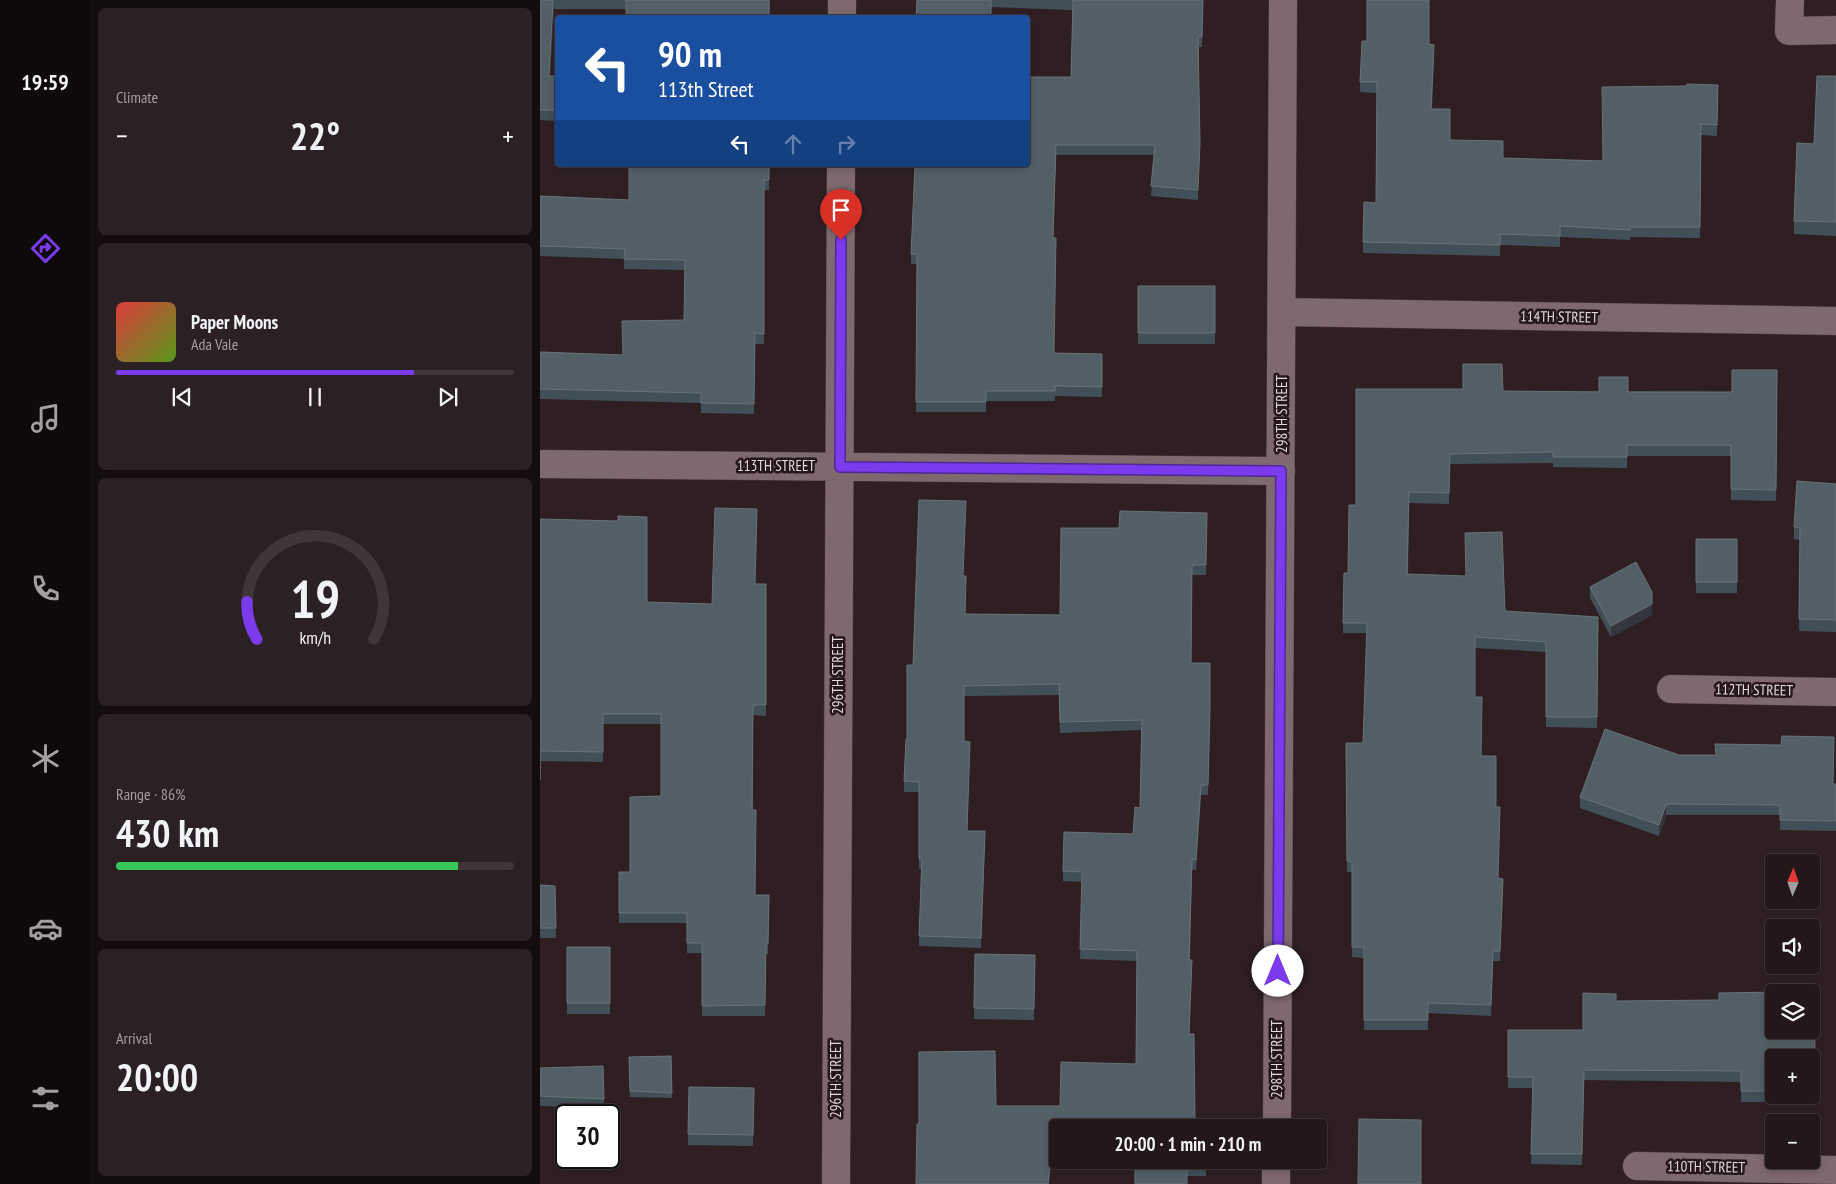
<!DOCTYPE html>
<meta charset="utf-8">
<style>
:root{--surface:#23171a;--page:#2b2023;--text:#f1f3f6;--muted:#a39fa2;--line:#403639;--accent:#7c3aed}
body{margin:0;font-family:"PT Sans Narrow",sans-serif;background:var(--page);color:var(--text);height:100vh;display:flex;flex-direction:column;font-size:19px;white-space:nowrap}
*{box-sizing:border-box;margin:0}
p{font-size:16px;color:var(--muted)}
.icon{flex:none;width:28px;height:28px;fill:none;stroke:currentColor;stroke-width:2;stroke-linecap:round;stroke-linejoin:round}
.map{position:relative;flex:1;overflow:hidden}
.details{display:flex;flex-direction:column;gap:8px;padding:8px;background:#130d0e;width:450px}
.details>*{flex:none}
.guide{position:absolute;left:15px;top:15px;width:475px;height:152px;border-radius:5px;box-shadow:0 2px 8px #0003,0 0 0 1px var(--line);background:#1a4fa0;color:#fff;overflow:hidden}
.needle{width:32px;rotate:2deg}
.tools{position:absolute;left:1225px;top:854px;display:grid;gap:10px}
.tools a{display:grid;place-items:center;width:55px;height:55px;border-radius:5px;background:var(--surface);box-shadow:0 2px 8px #0003,0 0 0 1px var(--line);font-size:25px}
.speed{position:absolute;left:15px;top:1104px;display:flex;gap:10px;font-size:25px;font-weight:700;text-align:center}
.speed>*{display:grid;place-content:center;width:65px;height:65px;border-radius:50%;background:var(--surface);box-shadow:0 2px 8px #0003,0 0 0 1px var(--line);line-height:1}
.speed .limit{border:2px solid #111;border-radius:8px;background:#fff;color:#111}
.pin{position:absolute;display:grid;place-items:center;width:42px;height:42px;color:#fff;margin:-51px -21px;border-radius:50% 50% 50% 0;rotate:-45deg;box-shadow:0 0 5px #0007}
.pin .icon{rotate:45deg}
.me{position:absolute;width:55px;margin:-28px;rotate:0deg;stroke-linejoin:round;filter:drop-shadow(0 0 4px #0008)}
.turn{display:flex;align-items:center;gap:18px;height:105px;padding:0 20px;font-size:22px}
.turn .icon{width:65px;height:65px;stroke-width:2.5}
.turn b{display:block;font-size:35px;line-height:42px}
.lanes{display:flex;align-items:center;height:48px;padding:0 20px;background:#0003;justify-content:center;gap:25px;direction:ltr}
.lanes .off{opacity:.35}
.big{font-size:38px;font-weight:800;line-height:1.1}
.details .card{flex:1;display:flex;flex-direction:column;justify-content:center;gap:8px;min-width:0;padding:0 18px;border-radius:8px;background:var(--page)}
.details .dial{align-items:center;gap:0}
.dial svg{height:130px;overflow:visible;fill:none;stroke:var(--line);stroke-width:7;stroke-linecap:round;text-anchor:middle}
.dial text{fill:var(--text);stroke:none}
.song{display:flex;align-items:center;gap:15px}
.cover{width:60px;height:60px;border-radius:8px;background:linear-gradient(135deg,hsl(0 70% 55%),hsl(90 70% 35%))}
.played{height:5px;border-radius:2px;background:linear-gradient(90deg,var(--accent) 75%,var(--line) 75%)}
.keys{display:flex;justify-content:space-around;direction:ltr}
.heat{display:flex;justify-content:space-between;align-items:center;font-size:28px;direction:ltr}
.charge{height:8px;border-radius:4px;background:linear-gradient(90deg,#34c759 86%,var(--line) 0)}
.trip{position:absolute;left:509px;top:1119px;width:278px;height:50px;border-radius:5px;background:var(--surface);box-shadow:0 2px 8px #0003,0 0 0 1px var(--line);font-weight:800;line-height:50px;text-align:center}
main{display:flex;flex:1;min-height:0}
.tabs{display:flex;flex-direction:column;width:90px;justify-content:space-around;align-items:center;background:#0e090a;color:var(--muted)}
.tabs .icon{width:35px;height:35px}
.tabs .active{color:var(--accent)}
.tabs b{font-size:22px;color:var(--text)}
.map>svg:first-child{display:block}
</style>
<main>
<nav class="tabs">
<b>19:59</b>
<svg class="icon active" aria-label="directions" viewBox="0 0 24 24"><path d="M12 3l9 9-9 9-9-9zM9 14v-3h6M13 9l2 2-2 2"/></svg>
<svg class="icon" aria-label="music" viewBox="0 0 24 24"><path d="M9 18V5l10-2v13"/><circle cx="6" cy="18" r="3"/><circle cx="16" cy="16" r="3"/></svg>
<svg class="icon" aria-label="phone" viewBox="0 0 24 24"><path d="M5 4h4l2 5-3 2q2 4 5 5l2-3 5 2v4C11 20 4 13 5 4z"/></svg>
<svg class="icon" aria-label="climate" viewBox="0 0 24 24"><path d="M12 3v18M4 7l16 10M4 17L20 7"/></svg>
<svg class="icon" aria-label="car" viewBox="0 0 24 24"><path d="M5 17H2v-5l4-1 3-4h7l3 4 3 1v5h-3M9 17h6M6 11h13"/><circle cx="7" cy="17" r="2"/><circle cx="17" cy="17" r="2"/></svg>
<svg class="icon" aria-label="filters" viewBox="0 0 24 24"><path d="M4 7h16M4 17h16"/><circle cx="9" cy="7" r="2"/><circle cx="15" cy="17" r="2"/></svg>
</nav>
<section class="details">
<div class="card"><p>Climate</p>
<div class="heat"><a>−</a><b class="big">22°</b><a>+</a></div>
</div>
<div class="card">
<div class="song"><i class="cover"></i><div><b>Paper Moons</b><p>Ada Vale</p></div></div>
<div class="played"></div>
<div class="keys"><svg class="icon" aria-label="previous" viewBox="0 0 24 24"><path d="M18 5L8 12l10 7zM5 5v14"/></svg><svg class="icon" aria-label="pause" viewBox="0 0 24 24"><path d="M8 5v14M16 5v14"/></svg><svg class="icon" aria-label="next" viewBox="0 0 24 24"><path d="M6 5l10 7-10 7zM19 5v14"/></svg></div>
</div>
<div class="card dial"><svg viewBox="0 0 100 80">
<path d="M14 69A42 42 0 1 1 86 69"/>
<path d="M14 69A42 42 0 0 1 8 46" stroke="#7c3aed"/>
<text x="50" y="56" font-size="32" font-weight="700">19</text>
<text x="50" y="72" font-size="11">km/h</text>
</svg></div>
<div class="card"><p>Range · 86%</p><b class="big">430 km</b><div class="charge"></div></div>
<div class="card"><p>Arrival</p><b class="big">20:00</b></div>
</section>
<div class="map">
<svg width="1296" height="1184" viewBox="0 0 1296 1184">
<rect width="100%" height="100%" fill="#2f1f23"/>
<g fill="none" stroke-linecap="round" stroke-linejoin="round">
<defs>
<path id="minor" d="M 1250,0 L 1249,31 L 1296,30
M 302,18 L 302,0
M 742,312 L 1296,321
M 0,464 L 741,471
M 1131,689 L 1296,692
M 737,1128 L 743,0
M 1097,1166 L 1296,1170
M 296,1184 L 301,165
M 736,1184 L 736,1160"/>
</defs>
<use href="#minor" stroke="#483b3d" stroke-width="29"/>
<use href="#minor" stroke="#7d696e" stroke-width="28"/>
</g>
<path fill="#415058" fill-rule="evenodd" d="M 0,0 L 230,0 L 229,18 L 86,18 L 86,9 L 14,9 L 10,76 L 18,76 L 18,121 L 0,120 Z
M 377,0 L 663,0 L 662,47 L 659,47 L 658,200 L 611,196 L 614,155 L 516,155 L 513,238 L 514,353 L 562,354 L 562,397 L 515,396 L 515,401 L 446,401 L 446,412 L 376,412 L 377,264 L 371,264 L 371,254 L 531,77 L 533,10 L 451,7 Z
M 889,44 L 894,55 L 892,109 L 910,140 L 963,158 L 1063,161 L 1178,85 L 1177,136 L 1161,135 L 1160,238 L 1090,237 L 1090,240 L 1020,237 L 1020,247 L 960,245 L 960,256 L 823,253 L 823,242 L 836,203 L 837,93 L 820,92 L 820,82 Z
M 1296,76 L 1296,236 L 1254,234 L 1254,221 L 1274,144 Z
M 229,165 L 229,190 L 224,190 L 224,344 L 215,344 L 214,414 L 161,413 L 161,403 L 0,399 L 0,352 L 83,355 L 144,320 L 145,270 L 84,269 L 84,259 L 0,256 L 0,196 L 89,200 Z
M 598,286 L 675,286 L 675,344 L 598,344 Z
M 1237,370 L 1236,501 L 1191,500 L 1191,456 L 1087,456 L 1087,468 L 1013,467 L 1013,463 L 910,464 L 909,504 L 869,503 L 868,574 L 965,611 L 1058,617 L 1057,728 L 1006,727 L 1006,652 L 935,648 L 935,697 L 941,756 L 956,807 L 958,878 L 963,889 L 960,961 L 953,961 L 951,1016 L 888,1013 L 888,1030 L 824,1030 L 824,958 L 812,957 L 812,872 L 807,872 L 806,743 L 823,743 L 827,633 L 803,633 L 804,573 L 808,573 L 816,505 L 963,391 L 1192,392 Z
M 1296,484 L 1296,632 L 1259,631 L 1260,540 L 1254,539 L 1254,527 Z
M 667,513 L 666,575 L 652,575 L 651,663 L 670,717 L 668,795 L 661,795 L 656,870 L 652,870 L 650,960 L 649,1034 L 518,1128 L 518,1154 L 512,1154 L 509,1184 L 379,1124 L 456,1106 L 520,1106 L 596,1064 L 597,961 L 540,959 L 542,882 L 523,881 L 523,871 L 593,834 L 600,808 L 601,730 L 520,733 L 519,695 L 424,696 L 424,741 L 427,831 L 445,841 L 441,948 L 379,946 L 381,869 L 379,869 L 379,792 L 364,792 L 364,781 L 373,665 L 424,576 L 425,614 L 520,615 L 579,528 Z
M 0,519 L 107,602 L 172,604 L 215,584 L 226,584 L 226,716 L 213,715 L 213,810 L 215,895 L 229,895 L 228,954 L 226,954 L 225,1016 L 162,1016 L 162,953 L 147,953 L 147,923 L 79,923 L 79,872 L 90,872 L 121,796 L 121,724 L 63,724 L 63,762 L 0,761 L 0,790 Z
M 1156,539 L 1197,539 L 1197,593 L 1156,593 Z
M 1050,587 L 1112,615 L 1071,637 L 1050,598 Z
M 1139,755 L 1296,784 L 1296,831 L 1240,830 L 1240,815 L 1126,815 L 1119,836 L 1040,808 L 1040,797 Z
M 0,885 L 15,886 L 16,938 L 0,938 Z
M 27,947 L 70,947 L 70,1014 L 27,1014 Z
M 435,954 L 495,955 L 494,1020 L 434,1019 Z
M 1076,1001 L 1238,1039 L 1275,1039 L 1274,1102 L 1201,1102 L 1201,1082 L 1044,1080 L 1042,1165 L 991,1164 L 993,1088 L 968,1088 L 968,1030 L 1043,1030 ZM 1234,1058 L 1271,1058 L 1271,1095 L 1234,1095 Z
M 131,1056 L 132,1098 L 90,1097 L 89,1057 Z
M 0,1068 L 64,1099 L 64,1108 L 0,1106 Z
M 149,1087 L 214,1088 L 213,1146 L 148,1145 Z
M 595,1160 L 666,1160 L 666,1176 L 647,1176 Z"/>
<path fill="#33363d" d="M 14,0 L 14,9 L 9,86 L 9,76 Z
M 1112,604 L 1112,615 L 1071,637 L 1071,626 Z
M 661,785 L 661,795 L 656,870 L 656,860 Z
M 1126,804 L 1126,815 L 1119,836 L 1119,825 Z
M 512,1144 L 512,1154 L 508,1184 L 509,1173 Z"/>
<path fill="#535f66" stroke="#697278" d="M 0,0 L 13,0 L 9,76 L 18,76 L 18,110 L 0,110 Z
M 86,0 L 229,0 L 229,18 L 159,18 L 159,16 L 86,16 Z
M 377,0 L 451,0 L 451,18 L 376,18 Z
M 533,0 L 663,0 L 662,37 L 658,37 L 660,143 L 658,190 L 611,186 L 615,145 L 516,145 L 513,238 L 516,238 L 514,353 L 562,354 L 562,387 L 515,386 L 515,391 L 446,391 L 446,402 L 376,402 L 377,254 L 371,254 L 375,165 L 488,165 L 488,77 L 531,77 Z
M 827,0 L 889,0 L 889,44 L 894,45 L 891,109 L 910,109 L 910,140 L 963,141 L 963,158 L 1063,161 L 1062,87 L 1147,86 L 1147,84 L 1178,85 L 1177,125 L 1161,124 L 1160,227 L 1090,227 L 1090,230 L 1020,226 L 1020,236 L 960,234 L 960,245 L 823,242 L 824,202 L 836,203 L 837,82 L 820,82 L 822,41 L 827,41 Z
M 1277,76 L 1296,76 L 1296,222 L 1254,221 L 1257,143 L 1274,144 Z
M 89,165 L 229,165 L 229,180 L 224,180 L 224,334 L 215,333 L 214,404 L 161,403 L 161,393 L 0,389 L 0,352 L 83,355 L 82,321 L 144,320 L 145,260 L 84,259 L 85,249 L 0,246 L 0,196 L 89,200 Z
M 598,286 L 675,286 L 675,333 L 598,333 Z
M 923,364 L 962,364 L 963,391 L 1059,392 L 1059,377 L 1088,377 L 1088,392 L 1192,392 L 1192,370 L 1237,370 L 1236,490 L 1191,489 L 1191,445 L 1087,445 L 1087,457 L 1013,457 L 1013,452 L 910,454 L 909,493 L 869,492 L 867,574 L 926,576 L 925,533 L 962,532 L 965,611 L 1058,617 L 1057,717 L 1006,717 L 1006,642 L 935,637 L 935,697 L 942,697 L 941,756 L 956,756 L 956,807 L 960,807 L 958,878 L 963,879 L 960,951 L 953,951 L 951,1005 L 888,1003 L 888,1020 L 824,1020 L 824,947 L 812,947 L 812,862 L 807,861 L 806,743 L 823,743 L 827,623 L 803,623 L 804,573 L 808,573 L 809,505 L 816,505 L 816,389 L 923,389 Z
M 1257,481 L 1296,484 L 1296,620 L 1259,619 L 1260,528 L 1254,527 Z
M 379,500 L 426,501 L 423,576 L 426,576 L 425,614 L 520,615 L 521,528 L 579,528 L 580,511 L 667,513 L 666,565 L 652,565 L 651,663 L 670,663 L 670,707 L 668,785 L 661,785 L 656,860 L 652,859 L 649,960 L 652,960 L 649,1034 L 654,1034 L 655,1119 L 666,1119 L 666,1128 L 518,1128 L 518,1144 L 512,1144 L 509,1173 L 508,1184 L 376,1184 L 377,1124 L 379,1124 L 379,1052 L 455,1051 L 456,1106 L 520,1106 L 521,1062 L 596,1064 L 597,951 L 540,949 L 542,872 L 523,871 L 524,832 L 593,834 L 595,807 L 600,808 L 602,720 L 520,722 L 519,684 L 424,686 L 424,741 L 430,742 L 427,831 L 445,831 L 441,938 L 379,936 L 382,859 L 379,859 L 379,782 L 364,781 L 366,739 L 367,739 L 367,665 L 373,665 Z
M 175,508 L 217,509 L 215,584 L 226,584 L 226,705 L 213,705 L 212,810 L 216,810 L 215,895 L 229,895 L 228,944 L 226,944 L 225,1005 L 162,1006 L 162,943 L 147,943 L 147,913 L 79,913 L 79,872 L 90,872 L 90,797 L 121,796 L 121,714 L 63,714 L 63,752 L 0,751 L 0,780 L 0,519 L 78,521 L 78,516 L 107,517 L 107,602 L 172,604 Z
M 1156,539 L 1197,539 L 1197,582 L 1156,582 Z
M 1096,562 L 1112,592 L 1112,604 L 1071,626 L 1050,587 Z
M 1065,729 L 1139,755 L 1176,755 L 1175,744 L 1241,745 L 1242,736 L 1294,737 L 1293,784 L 1296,784 L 1296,821 L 1240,820 L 1240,805 L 1126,804 L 1119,825 L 1040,797 Z
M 0,885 L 15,886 L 16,928 L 0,928 Z
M 27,947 L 70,947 L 70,1003 L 27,1003 Z
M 435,954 L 495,955 L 494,1009 L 434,1008 Z
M 1234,992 L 1234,1030 L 1238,1030 L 1238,1039 L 1275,1039 L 1274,1091 L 1271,1091 L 1271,1058 L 1234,1058 L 1234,1091 L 1201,1091 L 1201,1071 L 1044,1070 L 1042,1154 L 991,1154 L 993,1077 L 968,1077 L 968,1030 L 1043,1030 L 1043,993 L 1076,994 L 1076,1001 L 1179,1000 L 1179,993 L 1238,992 Z
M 131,1056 L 132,1093 L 90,1091 L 89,1057 Z
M 63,1066 L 64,1099 L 0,1096 L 0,1068 Z
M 149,1087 L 214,1088 L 213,1135 L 148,1134 Z
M 819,1119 L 881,1120 L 881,1184 L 818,1184 Z
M 595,1160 L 666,1160 L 666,1166 L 647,1166 L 647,1184 L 595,1184 Z"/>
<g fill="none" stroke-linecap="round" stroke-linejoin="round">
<defs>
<path id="route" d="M 301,240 L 300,467 L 741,471 L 738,971"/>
</defs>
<use href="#route" stroke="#51269a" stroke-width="12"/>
<use href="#route" stroke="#7c3aed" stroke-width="9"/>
</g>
<g text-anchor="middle" stroke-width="5" stroke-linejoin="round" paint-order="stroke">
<g font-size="15" fill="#e3d8da" stroke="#251619">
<text transform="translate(1019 317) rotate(1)" y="5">114TH STREET</text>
<text transform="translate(742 414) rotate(-90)" y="5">298TH STREET</text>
<text x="236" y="471">113TH STREET</text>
<text transform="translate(298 675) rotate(-90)" y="5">296TH STREET</text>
<text transform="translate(1214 690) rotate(1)" y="5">112TH STREET</text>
<text transform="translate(737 1059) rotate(-90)" y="5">298TH STREET</text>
<text transform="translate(296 1079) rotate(-90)" y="5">296TH STREET</text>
<text transform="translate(1166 1167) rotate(1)" y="5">110TH STREET</text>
</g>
</g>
</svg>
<div class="tools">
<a><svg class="needle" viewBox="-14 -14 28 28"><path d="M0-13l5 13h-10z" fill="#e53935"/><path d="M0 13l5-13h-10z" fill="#a39fa2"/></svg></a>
<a><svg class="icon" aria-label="sound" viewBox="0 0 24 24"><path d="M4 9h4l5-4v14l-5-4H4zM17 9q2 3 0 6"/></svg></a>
<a><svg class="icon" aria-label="layers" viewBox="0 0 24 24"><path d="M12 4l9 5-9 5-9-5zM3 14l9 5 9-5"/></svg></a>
<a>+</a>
<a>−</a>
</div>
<div class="speed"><div class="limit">30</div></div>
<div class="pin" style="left:301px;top:240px;background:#d93025"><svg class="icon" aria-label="arrive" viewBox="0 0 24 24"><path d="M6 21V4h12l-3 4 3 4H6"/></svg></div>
<svg class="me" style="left:738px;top:971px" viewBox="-20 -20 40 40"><circle r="19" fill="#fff"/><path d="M0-13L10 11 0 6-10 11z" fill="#7c3aed"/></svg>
<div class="trip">20:00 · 1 min · 210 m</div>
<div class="guide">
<div class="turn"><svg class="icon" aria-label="left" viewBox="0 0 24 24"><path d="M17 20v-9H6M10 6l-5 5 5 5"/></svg><div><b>90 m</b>113th Street</div></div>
<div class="lanes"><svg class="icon" aria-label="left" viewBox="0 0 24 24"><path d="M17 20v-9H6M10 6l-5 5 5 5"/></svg><svg class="icon off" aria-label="ahead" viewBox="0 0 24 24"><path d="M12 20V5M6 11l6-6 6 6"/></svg><svg class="icon off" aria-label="right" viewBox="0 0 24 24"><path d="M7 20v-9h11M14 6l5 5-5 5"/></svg></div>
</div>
</div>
</main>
